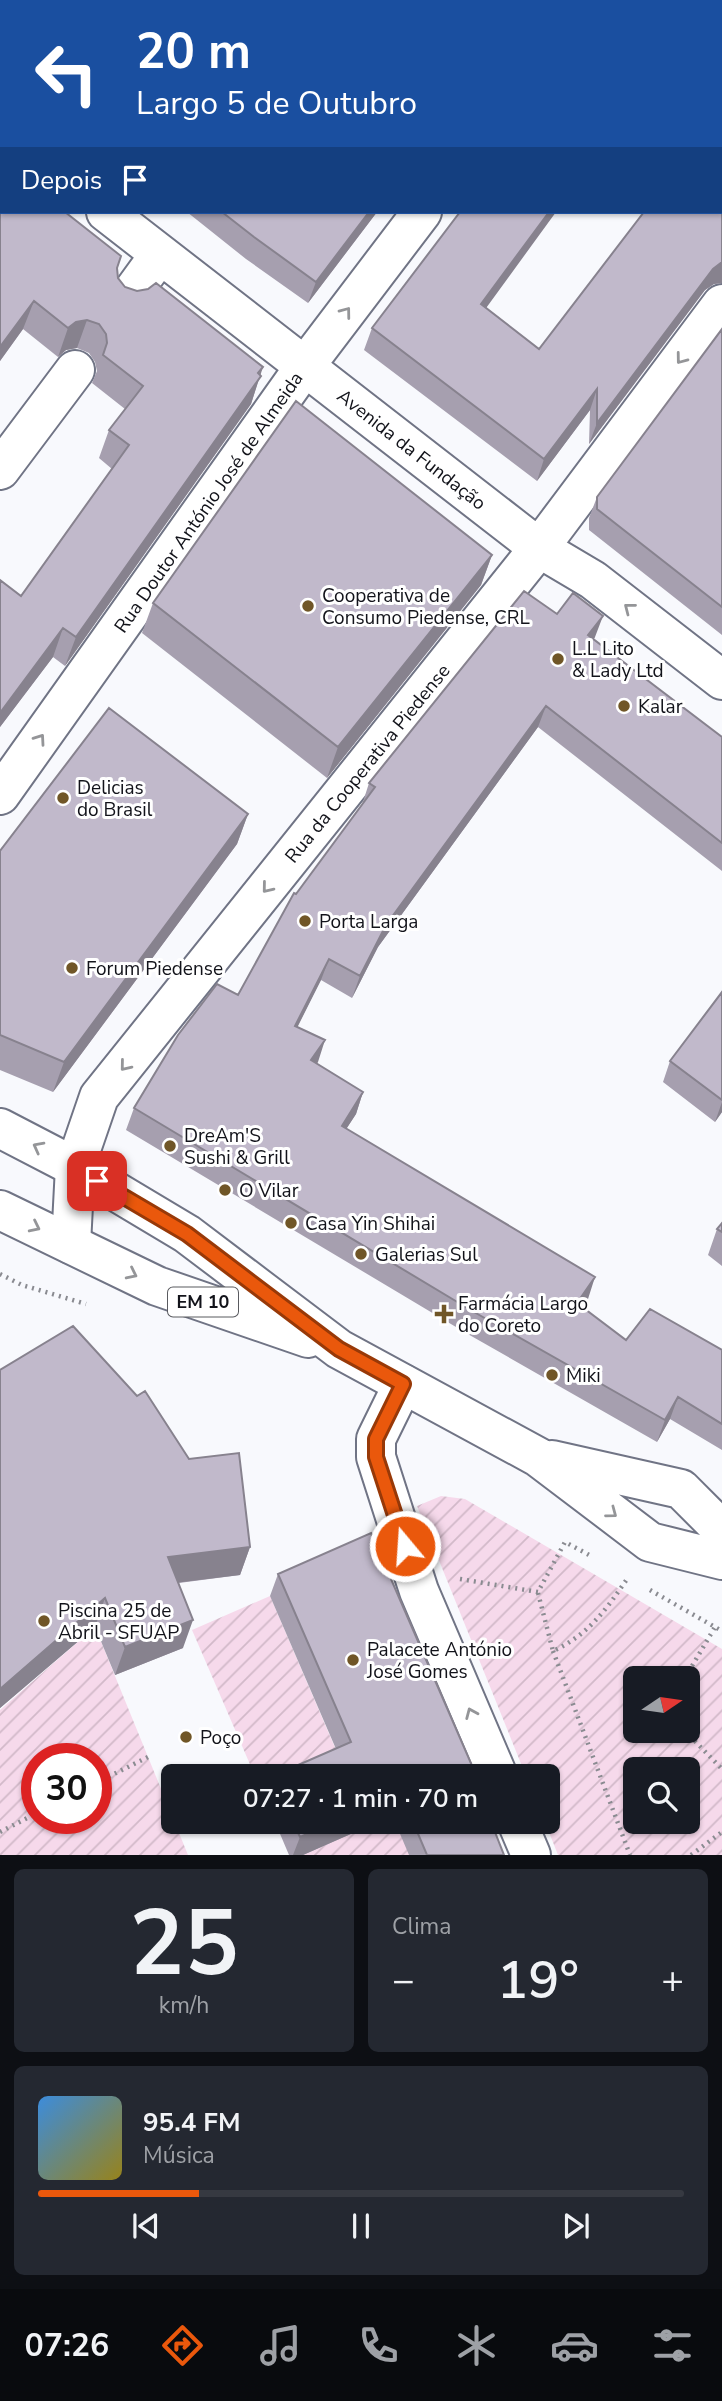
<!DOCTYPE html>
<html lang="pt">
<meta charset="utf-8">
<style>
:root{--surface:#171b24;--page:#242831;--text:#f1f3f6;--muted:#9ea1a6;--line:#363941;--accent:#ea580c}
body{margin:0;font-family:"Nunito Sans",sans-serif;background:var(--page);color:var(--text);height:100vh;display:flex;flex-direction:column;font-size:26px;white-space:nowrap}
*{box-sizing:border-box;margin:0}
p{font-size:23px;color:var(--muted)}
.icon{flex:none;width:38px;height:38px;fill:none;stroke:currentColor;stroke-width:2;stroke-linecap:round;stroke-linejoin:round}
.map{position:relative;height:1855px;overflow:hidden}
.panel{display:flex;flex-direction:column;gap:14px;padding:14px;background:#0d0f14;flex:1}
.panel>*{flex:none}
.banner{position:absolute;left:0px;top:0px;width:723px;height:214px;box-shadow:0 2px 5px #0004;background:#1a4fa0;color:#fff;overflow:hidden}
.needle{width:46px;rotate:77deg}
.tools{position:absolute;left:623px;top:1666px;display:grid;gap:14px}
.tools a{display:grid;place-items:center;width:77px;height:77px;border-radius:10px;background:var(--surface);box-shadow:0 2px 5px #0004;font-size:35px}
.speed{position:absolute;left:21px;top:1743px;display:flex;gap:14px;font-size:35px;font-weight:700;text-align:center}
.speed>*{display:grid;place-content:center;width:91px;height:91px;border-radius:50%;background:var(--surface);box-shadow:0 2px 5px #0004;line-height:1}
.speed .limit{border:10px solid #d22;background:#fff;color:#111}
.pin{position:absolute;display:grid;place-items:center;width:60px;height:60px;color:#fff;margin:-30px;border-radius:14px;box-shadow:0 4px 10px #0006}
.me{position:absolute;width:77px;margin:-38px;rotate:342deg;stroke-linejoin:round;filter:drop-shadow(0 0 5px #0008)}
.turn{display:flex;align-items:center;gap:24px;height:147px;padding:0 21px;font-size:32px}
.turn .icon{width:91px;height:91px;stroke-width:2.5}
.turn b{display:block;font-size:49px;line-height:60px}
.then{display:flex;align-items:center;height:66px;padding:0 21px;background:#0003;gap:14px;font-size:26px}
.big{font-size:52px;font-weight:600;line-height:1.1}
.panel .widget{flex:1;display:flex;flex-direction:column;justify-content:center;gap:10px;min-width:0;padding:0 24px;border-radius:10px;background:var(--page)}
.panel .dial{align-items:center;gap:0}
.dial b{font-size:91px;line-height:1}
.song{display:flex;align-items:center;gap:21px}
.cover{width:84px;height:84px;border-radius:10px;background:linear-gradient(135deg,hsl(210 70% 55%),hsl(50 70% 35%))}
.played{height:7px;border-radius:4px;background:linear-gradient(90deg,var(--accent) 25%,var(--line) 25%)}
.keys{display:flex;justify-content:space-around;direction:ltr}
.heat{display:flex;justify-content:space-between;align-items:center;font-size:38px;direction:ltr}
.panel .tiles{flex:1;display:grid;gap:14px;grid-template-columns:1fr 1fr}
.widget:last-child{grid-column:span 2}
.trip{position:absolute;left:161px;top:1764px;width:399px;height:70px;border-radius:10px;background:var(--surface);box-shadow:0 2px 5px #0004;font-weight:600;line-height:70px;text-align:center}
.menu{display:flex;height:112px;justify-content:space-around;align-items:center;background:#090b0e;color:var(--muted)}
.menu .icon{width:49px;height:49px}
.menu .selected{color:var(--accent)}
.menu b{font-size:32px;color:var(--text)}
.map>svg:first-child{display:block}
</style>
<div class="map">
<svg width="722" height="1855" viewBox="0 0 722 1855">
<defs>
<pattern id="garden-furrows" width="10" height="10" patternUnits="userSpaceOnUse" patternTransform="scale(1.75)"><rect width="10" height="10" fill="#f6d9eb"/><path d="M-1 1l2-2M0 10L10 0M9 11l2-2" fill="none" stroke="#d2b9c9"/></pattern>
</defs>
<rect width="100%" height="100%" fill="#f8f9fd"/>
<path fill="url(#garden-furrows)" fill-rule="evenodd" d="M 441,1496 L 465,1499 L 722,1649 L 722,1855 L 558,1855 L 545,1822 L 548,1822 L 548,1776 L 526,1776 L 417,1506 ZM 635,1678 L 688,1678 L 688,1731 L 635,1731 ZM 635,1769 L 688,1769 L 688,1822 L 635,1822 Z
M 270,1596 L 342,1764 L 316,1776 L 255,1776 L 192,1630 Z
M 95,1627 L 188,1855 L 0,1855 L 0,1710 ZM 37,1759 L 96,1759 L 96,1818 L 37,1818 Z
M 367,1822 L 421,1822 L 409,1855 L 303,1855 L 368,1826 Z"/>
<g fill="none" stroke-linecap="round" stroke-linejoin="round">
<defs>
<path id="minor" d="M 77,2 L 78,0
M 580,2 L 582,0
M 0,103 L 2,100
M 106,212 L 539,548 L 593,580 L 722,680
M 128,298 L 160,254
M 0,470 L 75,370
M 0,795 L 305,366 L 422,212
M 71,1244 L 75,1167 L 99,1097 L 539,548 L 722,304
M 403,1384 L 376,1439 L 376,1457 L 419,1591 L 498,1776
M 517,1822 L 531,1855"/>
<path id="major" d="M 0,1128 L 75,1167 L 187,1234 L 339,1349 L 538,1457 L 650,1542 L 722,1560
M 0,1210 L 157,1286 L 308,1338
M 552,1460 L 681,1489 L 722,1530"/>
</defs>
<use href="#minor" stroke="#707485" stroke-width="42"/>
<use href="#major" stroke="#707485" stroke-width="42"/>
<path stroke="#8a8b91" stroke-width="4.5" stroke-dasharray="2 5" stroke-linecap="butt" d="M 0,1274 L 22,1285 L 86,1304
M 460,1579 L 538,1592 L 565,1542 L 591,1556
M 650,1590 L 722,1631
M 538,1593 L 553,1651 C 588,1635 606,1610 627,1579
M 553,1651 L 630,1855
M 685,1678 L 715,1627
M 685,1731 L 722,1769
M 96,1783 L 148,1757
M 0,1832 L 37,1813
M 691,1855 L 722,1832"/>
<use href="#minor" stroke="#fff" stroke-width="38"/>
<use href="#major" stroke="#fff" stroke-width="38"/>
</g>
<path fill="#a69faf" d="M 0,0 L 2,2 L 2,59 L 0,57 Z
M 155,0 L 272,0 L 271,2 L 153,2 Z
M 722,0 L 722,283 L 714,284 L 705,290 L 589,444 L 590,410 L 537,481 L 364,350 L 372,328 L 486,308 L 539,349 L 721,212 Z
M 0,174 L 117,268 L 118,278 L 125,287 L 260,375 L 251,404 L 65,666 L 53,657 L 0,727 L 0,580 L 21,596 L 112,469 L 99,458 L 109,430 L 125,409 L 92,383 L 97,371 L 95,362 L 89,353 L 77,348 L 66,350 L 58,357 L 23,329 L 0,361 Z
M 187,212 L 377,212 L 308,303 L 246,259 Z
M 722,329 L 722,635 L 589,530 L 589,518 L 597,497 Z
M 492,555 L 481,585 L 327,778 L 142,633 L 153,603 Z
M 557,614 L 595,637 L 594,639 L 722,737 L 722,871 L 538,727 L 378,947 L 352,998 L 321,980 L 297,1027 L 318,1062 L 316,1063 L 363,1092 L 356,1114 L 346,1129 L 588,1299 L 582,1307 L 626,1340 L 722,1350 L 722,1450 L 670,1419 L 657,1442 L 466,1333 L 126,1130 L 134,1108 L 238,995 L 296,894 L 362,805 L 369,783 Z
M 248,814 L 237,844 L 53,1092 L 0,1070 L 0,851 Z
M 722,992 L 722,1112 L 715,1122 L 663,1082 L 670,1061 Z
M 722,1223 L 722,1266 L 708,1255 L 717,1229 Z
M 0,1370 L 137,1396 L 189,1459 L 250,1547 L 240,1575 L 179,1583 L 183,1648 L 115,1675 L 95,1627 L 0,1708 Z
M 278,1574 L 476,1775 L 481,1776 L 336,1749 L 270,1596 Z
M 275,1822 L 378,1822 L 303,1855 L 289,1855 Z
M 395,1822 L 497,1822 L 494,1829 L 504,1855 L 409,1855 Z"/>
<path fill="#87828e" d="M 369,212 L 377,212 L 308,303 L 316,282 Z
M 549,212 L 556,212 L 473,326 L 481,304 Z
M 722,262 L 722,283 L 714,284 L 705,290 L 589,444 L 597,423 L 713,269 Z
M 34,301 L 23,329 L 0,361 L 0,347 Z
M 87,320 L 77,348 L 66,350 L 58,357 L 68,328 L 76,322 Z
M 263,367 L 251,404 L 65,666 L 76,637 Z
M 597,389 L 590,410 L 537,481 L 544,459 Z
M 492,555 L 481,585 L 327,778 L 338,747 Z
M 603,616 L 595,637 L 580,657 L 588,635 Z
M 63,628 L 53,657 L 0,727 L 0,713 Z
M 546,706 L 538,727 L 378,947 L 352,998 L 360,976 L 386,925 Z
M 248,814 L 237,844 L 53,1092 L 64,1062 Z
M 329,959 L 321,980 L 287,1048 L 295,1026 Z
M 325,1040 L 318,1062 L 304,1082 L 311,1060 Z
M 363,1092 L 356,1114 L 334,1148 L 342,1126 Z
M 722,1102 L 722,1112 L 715,1122 Z
M 595,1277 L 588,1299 L 569,1325 L 577,1303 Z
M 678,1397 L 670,1419 L 657,1442 L 665,1420 Z
M 250,1547 L 240,1575 L 158,1585 L 168,1557 Z
M 105,1598 L 95,1627 L 0,1708 L 0,1689 Z
M 193,1620 L 183,1648 L 115,1675 L 125,1647 Z
M 335,1822 L 378,1822 L 303,1855 L 293,1855 L 300,1837 Z"/>
<path fill="#c1b9cb" stroke="#87828e" stroke-width="2" d="M 0,0 L 39,0 L 38,2 L 2,2 L 2,31 L 0,30 Z
M 155,0 L 228,0 L 226,2 L 153,2 Z
M 244,0 L 263,0 L 262,2 L 246,2 Z
M 459,0 L 528,0 L 527,2 L 457,2 Z
M 630,0 L 722,0 L 722,262 L 713,269 L 597,423 L 597,389 L 544,459 L 372,328 L 460,212 L 549,212 L 481,304 L 539,349 L 644,212 L 721,212 L 721,2 L 628,2 Z
M 2,172 L 2,212 L 65,212 L 121,256 L 117,268 L 118,278 L 125,287 L 137,291 L 148,289 L 156,283 L 263,367 L 258,373 L 261,376 L 76,637 L 63,628 L 0,713 L 0,580 L 21,596 L 129,445 L 109,430 L 143,386 L 103,355 L 107,343 L 106,334 L 99,324 L 87,320 L 76,322 L 68,328 L 34,301 L 0,347 L 0,174 Z
M 222,212 L 369,212 L 316,282 L 254,237 Z
M 722,329 L 722,607 L 597,509 L 597,497 Z
M 296,401 L 492,555 L 338,747 L 153,603 Z
M 524,591 L 557,614 L 573,593 L 603,616 L 588,635 L 722,737 L 722,843 L 546,706 L 386,925 L 360,976 L 329,959 L 295,1026 L 325,1040 L 311,1060 L 363,1092 L 342,1126 L 595,1277 L 577,1303 L 626,1340 L 650,1309 L 722,1350 L 722,1424 L 678,1397 L 665,1420 L 474,1312 L 134,1108 L 178,1035 L 217,984 L 238,995 L 294,893 L 296,894 L 375,787 L 369,783 Z
M 109,708 L 248,814 L 64,1062 L 0,1035 L 0,851 Z
M 722,992 L 722,1100 L 670,1061 Z
M 722,1223 L 722,1232 L 717,1229 Z
M 73,1326 L 137,1396 L 145,1391 L 189,1459 L 239,1453 L 250,1547 L 168,1557 L 193,1620 L 125,1647 L 105,1598 L 0,1689 L 0,1370 Z
M 371,1533 L 476,1775 L 480,1773 L 481,1776 L 273,1776 L 351,1742 L 278,1574 Z
M 293,1822 L 335,1822 L 300,1837 Z
M 413,1822 L 491,1822 L 504,1855 L 427,1855 Z"/>
<defs><path id="oneway-chevron" d="M-2-3.5L2.5 0L-2 3.5" fill="none" stroke-width="1.6" stroke-linecap="round" stroke-linejoin="round" transform="scale(1.75)"/></defs>
<g stroke="#949598">
<use href="#oneway-chevron" transform="translate(346 312) rotate(-53)"/>
<use href="#oneway-chevron" transform="translate(681 359) rotate(127)"/>
<use href="#oneway-chevron" transform="translate(629 608) rotate(-142)"/>
<use href="#oneway-chevron" transform="translate(40 739) rotate(-55)"/>
<use href="#oneway-chevron" transform="translate(267 888) rotate(129)"/>
<use href="#oneway-chevron" transform="translate(125 1066) rotate(129)"/>
<use href="#oneway-chevron" transform="translate(38 1147) rotate(-152)"/>
<use href="#oneway-chevron" transform="translate(35 1227) rotate(26)"/>
<use href="#oneway-chevron" transform="translate(132 1274) rotate(26)"/>
<use href="#oneway-chevron" transform="translate(612 1513) rotate(37)"/>
<use href="#oneway-chevron" transform="translate(471 1713) rotate(-113)"/>
</g>
<g fill="none" stroke-linecap="round" stroke-linejoin="round">
<defs>
<path id="route" d="M 97,1181 L 187,1234 L 339,1349 L 403,1384 L 376,1439 L 376,1457 L 405,1546"/>
</defs>
<use href="#route" stroke="#983908" stroke-width="18"/>
<use href="#route" stroke="#ea580c" stroke-width="12"/>
</g>
<g fill="#705627" stroke="#fff" stroke-width="2.5">
<circle cx="308" cy="606" r="7"/>
<circle cx="558" cy="659" r="7"/>
<circle cx="624" cy="706" r="7"/>
<circle cx="63" cy="798" r="7"/>
<circle cx="305" cy="921" r="7"/>
<circle cx="72" cy="968" r="7"/>
<circle cx="170" cy="1146" r="7"/>
<circle cx="225" cy="1190" r="7"/>
<circle cx="291" cy="1223" r="7"/>
<circle cx="361" cy="1254" r="7"/>
<path d="M440.5 1303.5h7v7h7v7h-7v7h-7v-7h-7v-7h7z"/>
<circle cx="552" cy="1375" r="7"/>
<circle cx="44" cy="1621" r="7"/>
<circle cx="353" cy="1660" r="7"/>
<circle cx="186" cy="1737" r="7"/>
</g>
<g text-anchor="middle" stroke-width="6" stroke-linejoin="round" paint-order="stroke">
<rect fill="#fff" stroke="#595a5f" stroke-width="2" x="168" y="1287.5" width="70" height="29" rx="5"/>
<g font-size="18" font-weight="bold" fill="#12131a">
<text x="203" y="1308">EM 10</text>
</g>
<g font-size="19" fill="#12131a" stroke="#fff">
<text transform="translate(412 449) rotate(38)" y="7">Avenida da Fundação</text>
<text transform="translate(208 502) rotate(-55)" y="7">Rua Doutor António José de Almeida</text>
<text transform="translate(367 763) rotate(-51)" y="7">Rua da Cooperativa Piedense</text>
</g>
<g font-size="19" fill="#12131a" stroke="#fff" text-anchor="start">
<text x="322" y="602">Cooperativa de<tspan x="322" dy="22">Consumo Piedense, CRL</tspan></text>
<text x="572" y="655">L.L Lito<tspan x="572" dy="22">&amp; Lady Ltd</tspan></text>
<text x="638" y="713">Kalar</text>
<text x="77" y="794">Delicias<tspan x="77" dy="22">do Brasil</tspan></text>
<text x="319" y="928">Porta Larga</text>
<text x="86" y="975">Forum Piedense</text>
<text x="184" y="1142">DreAm'S<tspan x="184" dy="22">Sushi &amp; Grill</tspan></text>
<text x="239" y="1197">O Vilar</text>
<text x="305" y="1230">Casa Yin Shihai</text>
<text x="375" y="1261">Galerias Sul</text>
<text x="458" y="1310">Farmácia Largo<tspan x="458" dy="22">do Coreto</tspan></text>
<text x="566" y="1382">Miki</text>
<text x="58" y="1617">Piscina 25 de<tspan x="58" dy="22">Abril - SFUAP</tspan></text>
<text x="367" y="1656">Palacete António<tspan x="367" dy="22">José Gomes</tspan></text>
<text x="200" y="1744">Poço</text>
</g>
</g>
</svg>
<div class="tools">
<a><svg class="needle" viewBox="-14 -14 28 28"><path d="M0-13l5 13h-10z" fill="#e53935"/><path d="M0 13l5-13h-10z" fill="#9ea1a6"/></svg></a>
<a><svg class="icon" aria-label="search" viewBox="0 0 24 24"><circle cx="10" cy="10" r="6"/><path d="M15 15l6 6"/></svg></a>
</div>
<div class="speed"><div class="limit">30</div></div>
<div class="pin" style="left:97px;top:1181px;background:#d93025"><svg class="icon" aria-label="arrive" viewBox="0 0 24 24"><path d="M6 21V4h12l-3 4 3 4H6"/></svg></div>
<svg class="me" style="left:405px;top:1546px" viewBox="-20 -20 40 40"><circle r="17" fill="#ea580c" stroke="#fff" stroke-width="3"/><path d="M0-11L8 9 0 5-8 9z" fill="#fff"/></svg>
<div class="trip">07:27 · 1 min · 70 m</div>
<div class="banner">
<div class="turn"><svg class="icon" aria-label="left" viewBox="0 0 24 24"><path d="M17 20v-9H6M10 6l-5 5 5 5"/></svg><div><b>20 m</b>Largo 5 de Outubro</div></div>
<div class="then">Depois<svg class="icon" aria-label="arrive" viewBox="0 0 24 24"><path d="M6 21V4h12l-3 4 3 4H6"/></svg></div>
</div>
</div>
<section class="panel">
<div class="tiles">
<div class="widget dial"><b>25</b><p>km/h</p></div>
<div class="widget"><p>Clima</p>
<div class="heat"><a>−</a><b class="big">19°</b><a>+</a></div>
</div>
<div class="widget">
<div class="song"><i class="cover"></i><div><b>95.4 FM</b><p>Música</p></div></div>
<div class="played"></div>
<div class="keys"><svg class="icon" aria-label="previous" viewBox="0 0 24 24"><path d="M18 5L8 12l10 7zM5 5v14"/></svg><svg class="icon" aria-label="pause" viewBox="0 0 24 24"><path d="M8 5v14M16 5v14"/></svg><svg class="icon" aria-label="next" viewBox="0 0 24 24"><path d="M6 5l10 7-10 7zM19 5v14"/></svg></div>
</div>
</div>
</section>
<nav class="menu">
<b>07:26</b>
<svg class="icon selected" aria-label="directions" viewBox="0 0 24 24"><path d="M12 3l9 9-9 9-9-9zM9 14v-3h6M13 9l2 2-2 2"/></svg>
<svg class="icon" aria-label="music" viewBox="0 0 24 24"><path d="M9 18V5l10-2v13"/><circle cx="6" cy="18" r="3"/><circle cx="16" cy="16" r="3"/></svg>
<svg class="icon" aria-label="phone" viewBox="0 0 24 24"><path d="M5 4h4l2 5-3 2q2 4 5 5l2-3 5 2v4C11 20 4 13 5 4z"/></svg>
<svg class="icon" aria-label="climate" viewBox="0 0 24 24"><path d="M12 3v18M4 7l16 10M4 17L20 7"/></svg>
<svg class="icon" aria-label="car" viewBox="0 0 24 24"><path d="M5 17H2v-5l4-1 3-4h7l3 4 3 1v5h-3M9 17h6M6 11h13"/><circle cx="7" cy="17" r="2"/><circle cx="17" cy="17" r="2"/></svg>
<svg class="icon" aria-label="filters" viewBox="0 0 24 24"><path d="M4 7h16M4 17h16"/><circle cx="9" cy="7" r="2"/><circle cx="15" cy="17" r="2"/></svg>
</nav>
